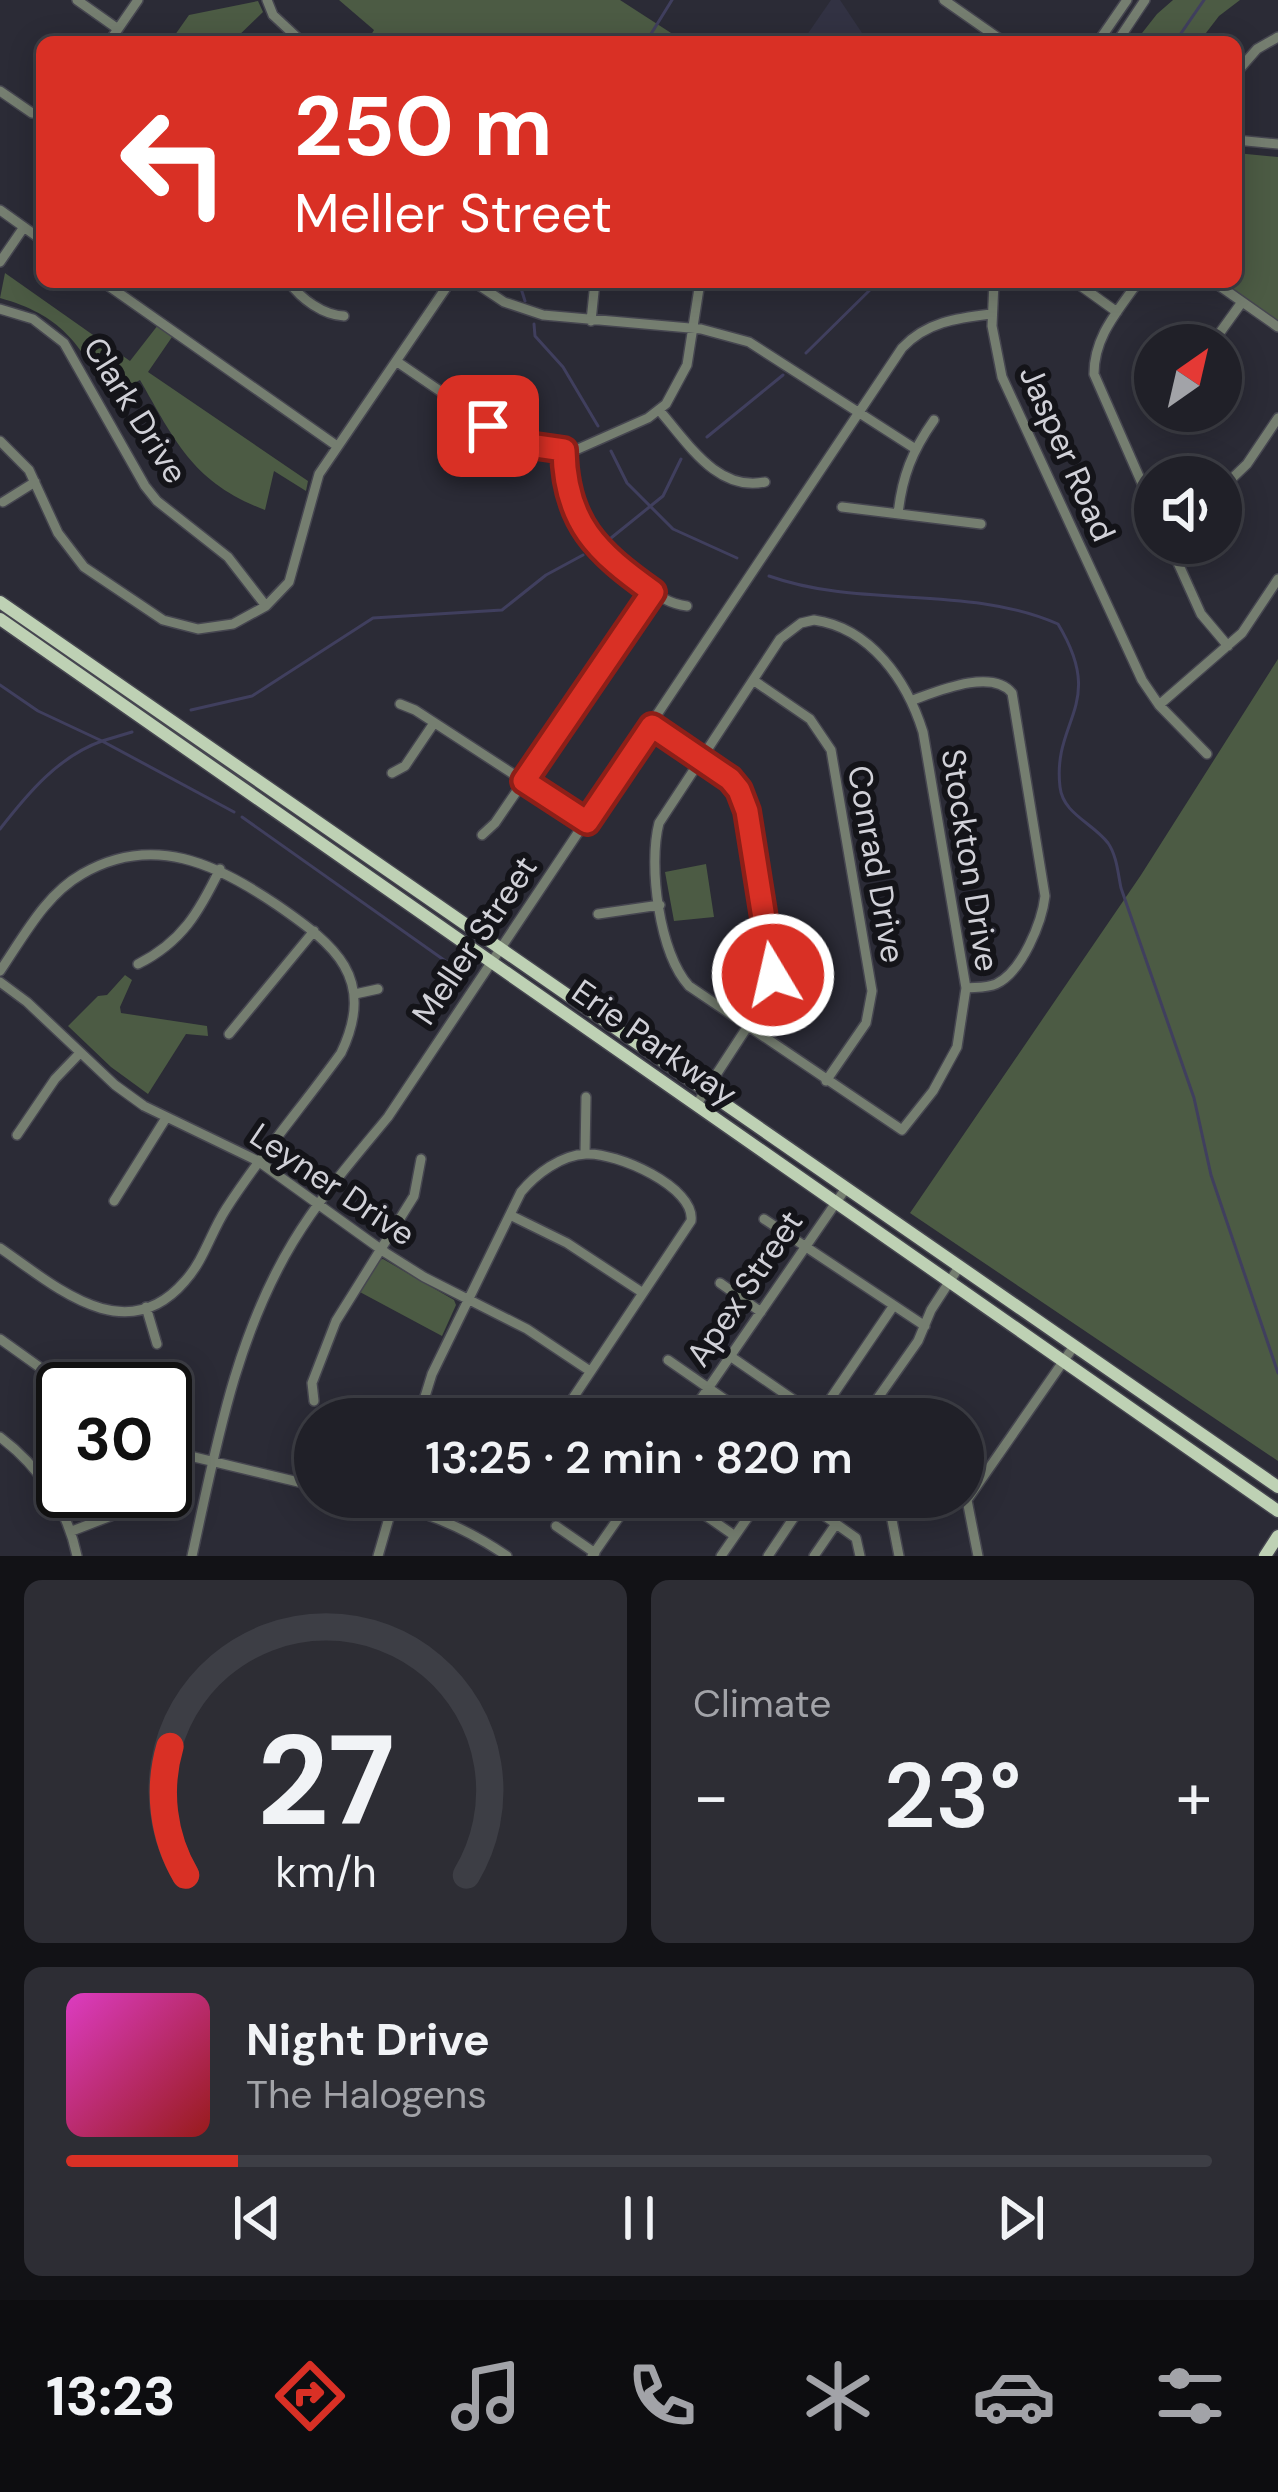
<!DOCTYPE html>
<meta charset="utf-8">
<style>
:root{--surface:#202028;--page:#2d2d34;--text:#f1f3f6;--muted:#a2a3a8;--line:#3d3e45;--accent:#d93025}
body{margin:0;font-family:"DM Sans",sans-serif;background:var(--page);color:var(--text);height:100vh;display:flex;flex-direction:column;font-size:45px;white-space:nowrap}
*{box-sizing:border-box;margin:0}
p{font-size:39px;color:var(--muted)}
.icon{flex:none;width:66px;height:66px;fill:none;stroke:currentColor;stroke-width:2;stroke-linecap:round;stroke-linejoin:round}
.map{position:relative;height:1556px;overflow:hidden}
.drawer{display:flex;flex-direction:column;gap:24px;padding:24px;background:#121216;flex:1}
.drawer>*{flex:none}
.top-card{position:absolute;left:36px;top:36px;width:1206px;height:252px;border-radius:18px;box-shadow:0 6px 30px #0003,0 0 0 3px var(--line);background:#d93025;color:#fff;overflow:hidden}
.needle{width:78px;rotate:34deg}
.fabs{position:absolute;left:1134px;top:324px;display:grid;gap:24px}
.fabs a{display:grid;place-items:center;width:108px;height:108px;border-radius:50%;background:var(--surface);box-shadow:0 6px 30px #0003,0 0 0 3px var(--line);font-size:60px}
.speed{position:absolute;left:36px;top:1362px;display:flex;gap:24px;font-size:60px;font-weight:700;text-align:center}
.speed>*{display:grid;place-content:center;width:156px;height:156px;border-radius:50%;background:var(--surface);box-shadow:0 6px 30px #0003,0 0 0 3px var(--line);line-height:1}
.speed .limit{border:6px solid #111;border-radius:18px;background:#fff;color:#111}
.pin{position:absolute;display:grid;place-items:center;width:102px;height:102px;color:#fff;margin:-51px;border-radius:24px;box-shadow:0 6px 18px #0006}
.me{position:absolute;width:132px;margin:-66px;rotate:351deg;stroke-linejoin:round;filter:drop-shadow(0 0 9px #0008)}
.turn{display:flex;align-items:center;gap:42px;height:252px;padding:0 60px;font-size:54px}
.turn .icon{width:156px;height:156px;stroke-width:2.5}
.turn b{display:block;font-size:84px;line-height:102px}
.big{font-size:90px;font-weight:600;line-height:1.1}
.drawer .tile{flex:1;display:flex;flex-direction:column;justify-content:center;gap:18px;min-width:0;padding:0 42px;border-radius:18px;background:var(--page)}
.drawer .dial{align-items:center;gap:0}
.dial svg{height:312px;overflow:visible;fill:none;stroke:var(--line);stroke-width:7;stroke-linecap:round;text-anchor:middle}
.dial text{fill:var(--text);stroke:none}
.song{display:flex;align-items:center;gap:36px}
.cover{width:144px;height:144px;border-radius:18px;background:linear-gradient(135deg,hsl(310 70% 55%),hsl(0 70% 35%))}
.played{height:12px;border-radius:6px;background:linear-gradient(90deg,var(--accent) 15%,var(--line) 15%)}
.keys{display:flex;justify-content:space-around;direction:ltr}
.heat{display:flex;justify-content:space-between;align-items:center;font-size:66px;direction:ltr}
.drawer .tiles{flex:1;display:grid;gap:24px;grid-template-columns:1fr 1fr}
.tile:last-child{grid-column:span 2}
.trip{position:absolute;left:294px;top:1398px;width:690px;height:120px;border-radius:60px;background:var(--surface);box-shadow:0 6px 30px #0003,0 0 0 3px var(--line);font-weight:600;line-height:120px;text-align:center}
.menu{display:flex;height:192px;justify-content:space-around;align-items:center;background:#0d0d10;color:var(--muted)}
.menu .icon{width:84px;height:84px}
.menu .on{color:var(--accent)}
.menu b{font-size:54px;color:var(--text)}
.map>svg:first-child{display:block}
</style>
<div class="map">
<svg width="1278" height="1556" viewBox="0 0 1278 1556">
<rect width="100%" height="100%" fill="#2b2b36"/>
<path fill="#323243" d="M 831,0 L 840,0 L 868,42 L 802,42 Z"/>
<path fill="#4c5b44" d="M 339,0 L 620,0 L 685,42 L 367,42 L 374,30 Z
M 1173,0 L 1240,0 L 1219,16 L 1199,42 L 1135,42 L 1157,14 Z
M 258,1 L 263,12 L 232,42 L 170,42 L 189,15 Z
M 1236,153 L 1278,157 L 1278,322 L 1223,282 L 1236,282 Z
M 5,273 L 130,361 L 158,325 L 172,337 L 148,372 L 308,481 L 306,491 L 274,471 L 265,510 C 194,483 176,443 140,380 L 109,396 C 79,343 61,315 0,298 Z
M 1278,659 L 1278,1461 L 910,1213 L 1141,875 Z
M 706,864 L 714,917 L 674,921 L 665,872 Z
M 125,975 L 132,980 L 120,1007 L 121,1013 L 207,1026 L 208,1036 L 186,1034 L 148,1094 L 111,1067 L 68,1026 L 98,996 L 107,995 Z
M 383,1259 L 454,1300 L 456,1305 L 442,1336 L 358,1291 L 378,1260 Z"/>
<g fill="none" stroke-linecap="round" stroke-linejoin="round">
<path stroke="#403f5e" stroke-width="3" d="M 646,42 L 672,0
M 1175,42 L 1204,0
M 519,282 L 525,301
M 534,324 L 535,336 L 563,367 L 598,426
M 806,353 L 878,282
M 707,437 L 783,375
M 611,451 L 627,483 L 673,529 L 737,558
M 611,538 L 663,496 L 681,459
M 769,576 C 861,609 967,584 1058,624 C 1107,705 1052,719 1060,787 C 1063,814 1093,823 1108,843 C 1117,856 1118,874 1121,888 L 1194,1098 L 1211,1175 L 1278,1373
M 0,685 L 38,711 L 102,741 L 132,732
M 191,710 L 252,696 L 373,618 L 502,610 L 546,575 L 583,555
M 242,817 L 461,972
M 0,829 C 28,793 59,756 102,741 L 234,812"/>
<defs>
<path id="minor" d="M 77,0 L 118,29
M 267,0 L 273,15 L 302,42
M 944,0 L 1004,42
M 109,42 L 138,0
M 1098,42 L 1127,0
M 1117,42 L 1145,0
M 1236,73 L 1257,49 L 1278,37
M 0,91 L 32,113 L 42,114
M 1236,140 L 1278,144
M 0,210 L 42,240
M 0,262 L 24,227
M 103,282 L 337,446
M 289,282 C 301,299 323,315 344,316
M 474,282 L 504,302 L 543,315 L 701,329 L 749,342 L 914,448
M 994,282 L 992,326 L 1002,377 L 1142,680 L 1159,705 L 1207,754
M 1138,282 C 1117,312 1094,337 1094,374 L 1155,513
M 1214,282 L 1278,327
M 1078,284 L 1117,312
M 0,309 L 33,319 L 64,343 L 145,486 L 157,501 L 228,557 L 266,606
M 591,321 L 595,282
M 1211,345 L 1242,302
M 396,361 L 506,436 L 542,448 L 578,449 L 648,418 L 666,404 L 687,365 L 700,282
M 659,410 C 688,443 717,492 765,482
M 0,441 L 29,470 L 58,533 L 84,567 L 163,620 L 198,629 L 233,624 L 266,606 L 289,582 L 319,474 L 450,282
M 564,450 C 565,509 589,546 636,580 C 653,592 667,604 687,606
M 1221,489 L 1247,464 L 1278,418
M 3,502 L 35,482
M 842,507 L 981,524
M 898,514 C 902,477 912,451 934,420
M 1169,543 L 1201,614 L 1228,646
M 814,620 C 871,628 907,681 923,732 L 966,988 L 957,1047 L 933,1091 L 902,1130 L 689,986 C 659,953 648,865 659,823 L 780,639 L 801,623 Z
M 753,680 L 810,719 L 831,750 L 872,991 L 866,1023 L 826,1081
M 913,700 C 938,691 992,668 1012,693 L 1045,896 C 1042,922 1022,972 996,984 C 987,988 975,987 966,988
M 400,704 L 415,710 L 587,822
M 1159,705 L 1242,633 L 1278,579
M 651,726 L 731,779 L 747,811 L 773,975 L 772,989 L 697,1104
M 392,773 L 405,766 L 434,723
M 482,835 L 495,823 L 653,592
M 598,914 L 660,905
M 138,964 C 182,942 199,912 220,869
M 0,971 C 24,936 45,895 82,874 C 153,833 217,864 277,905 C 335,945 377,978 341,1053 C 303,1106 261,1154 226,1209 C 211,1232 204,1260 185,1281 C 125,1351 54,1285 0,1248
M 0,982 L 27,1002 L 115,1085 L 144,1106 L 258,1161 L 386,1253 L 424,1277 L 527,1329 L 590,1371
M 355,994 L 378,989
M 229,1034 L 314,931
M 17,1135 L 55,1079 L 79,1054
M 585,1153 L 586,1097
M 114,1201 L 166,1118
M 510,1215 L 567,1243 L 643,1293
M 764,1219 L 925,1326
M 720,1283 L 761,1312
M 146,1307 L 157,1344
M 0,1339 L 70,1389
M 730,1356 L 820,1418
M 668,1360 L 753,1419
M 314,1401 L 312,1383 L 336,1321 L 414,1196 L 421,1159
M 818,1417 L 892,1308
M 418,1419 L 432,1374 L 521,1192 C 536,1174 561,1155 586,1154 C 616,1152 696,1187 691,1221 L 559,1419
M 687,1419 L 846,1188
M 863,1419 L 918,1341 L 931,1310 L 959,1267
M 0,1437 C 39,1466 67,1508 77,1556
M 165,1450 L 315,1486
M 365,1497 C 418,1509 462,1525 507,1556
M 679,1497 L 735,1536
M 798,1497 L 856,1538 L 860,1556
M 865,1497 L 891,1515 L 899,1556
M 891,1515 L 967,1500
M 556,1526 L 595,1553
M 72,1531 L 111,1516
M 192,1556 C 216,1447 235,1338 293,1242 C 320,1197 355,1157 388,1117 L 902,348 C 926,322 957,318 991,314
M 378,1556 L 395,1497
M 592,1556 L 633,1497
M 721,1556 L 762,1497
M 768,1556 L 805,1501
M 814,1556 L 836,1524
M 978,1556 L 967,1500 L 1074,1346"/>
<path id="major" d="M 0,602 L 1278,1487
M 0,619 L 1278,1511
M 1265,1556 L 1278,1536"/>
</defs>
<use href="#minor" stroke="#464650" stroke-width="12"/>
<use href="#major" stroke="#464650" stroke-width="15"/>
<use href="#minor" stroke="#757e70" stroke-width="9"/>
<use href="#major" stroke="#bed1b4" stroke-width="12"/>
</g>
<g fill="none" stroke-linecap="round" stroke-linejoin="round">
<defs>
<path id="route" d="M 488,426 L 522,444 L 564,450 C 565,523 597,552 653,592 L 524,781 L 587,822 L 652,726 L 730,779 L 739,790 L 747,811 L 773,975"/>
</defs>
<use href="#route" stroke="#8d1f18" stroke-width="30"/>
<use href="#route" stroke="#d93025" stroke-width="21"/>
</g>
<g text-anchor="middle" stroke-width="12" stroke-linejoin="round" paint-order="stroke">
<g font-size="33" fill="#d1d1d8" stroke="#141419">
<text transform="translate(136 410) rotate(58)" y="12">Clark Drive</text>
<text transform="translate(1068 453) rotate(66)" y="12">Jasper Road</text>
<text transform="translate(971 860) rotate(81)" y="12">Stockton Drive</text>
<text transform="translate(877 864) rotate(80)" y="12">Conrad Drive</text>
<text transform="translate(474 940) rotate(-56)" y="12">Meller Street</text>
<text transform="translate(655 1042) rotate(35)" y="12">Erie Parkway</text>
<text transform="translate(333 1184) rotate(34)" y="12">Leyner Drive</text>
<text transform="translate(744 1288) rotate(-56)" y="12">Apex Street</text>
</g>
</g>
</svg>
<div class="fabs">
<a><svg class="needle" viewBox="-14 -14 28 28"><path d="M0-13l5 13h-10z" fill="#e53935"/><path d="M0 13l5-13h-10z" fill="#a2a3a8"/></svg></a>
<a><svg class="icon" aria-label="sound" viewBox="0 0 24 24"><path d="M4 9h4l5-4v14l-5-4H4zM17 9q2 3 0 6"/></svg></a>
</div>
<div class="speed"><div class="limit">30</div></div>
<div class="pin" style="left:488px;top:426px;background:#d93025"><svg class="icon" aria-label="arrive" viewBox="0 0 24 24"><path d="M6 21V4h12l-3 4 3 4H6"/></svg></div>
<svg class="me" style="left:773px;top:975px" viewBox="-20 -20 40 40"><circle r="17" fill="#d93025" stroke="#fff" stroke-width="3"/><path d="M0-11L8 9 0 5-8 9z" fill="#fff"/></svg>
<div class="trip">13:25 · 2 min · 820 m</div>
<div class="top-card">
<div class="turn"><svg class="icon" aria-label="left" viewBox="0 0 24 24"><path d="M17 20v-9H6M10 6l-5 5 5 5"/></svg><div><b>250 m</b>Meller Street</div></div>
</div>
</div>
<section class="drawer">
<div class="tiles">
<div class="tile dial"><svg viewBox="0 0 100 80">
<path d="M14 69A42 42 0 1 1 86 69"/>
<path d="M14 69A42 42 0 0 1 10 36" stroke="#d93025"/>
<text x="50" y="56" font-size="32" font-weight="700">27</text>
<text x="50" y="72" font-size="11">km/h</text>
</svg></div>
<div class="tile"><p>Climate</p>
<div class="heat"><a>−</a><b class="big">23°</b><a>+</a></div>
</div>
<div class="tile">
<div class="song"><i class="cover"></i><div><b>Night Drive</b><p>The Halogens</p></div></div>
<div class="played"></div>
<div class="keys"><svg class="icon" aria-label="previous" viewBox="0 0 24 24"><path d="M18 5L8 12l10 7zM5 5v14"/></svg><svg class="icon" aria-label="pause" viewBox="0 0 24 24"><path d="M8 5v14M16 5v14"/></svg><svg class="icon" aria-label="next" viewBox="0 0 24 24"><path d="M6 5l10 7-10 7zM19 5v14"/></svg></div>
</div>
</div>
</section>
<nav class="menu">
<b>13:23</b>
<svg class="icon on" aria-label="directions" viewBox="0 0 24 24"><path d="M12 3l9 9-9 9-9-9zM9 14v-3h6M13 9l2 2-2 2"/></svg>
<svg class="icon" aria-label="music" viewBox="0 0 24 24"><path d="M9 18V5l10-2v13"/><circle cx="6" cy="18" r="3"/><circle cx="16" cy="16" r="3"/></svg>
<svg class="icon" aria-label="phone" viewBox="0 0 24 24"><path d="M5 4h4l2 5-3 2q2 4 5 5l2-3 5 2v4C11 20 4 13 5 4z"/></svg>
<svg class="icon" aria-label="climate" viewBox="0 0 24 24"><path d="M12 3v18M4 7l16 10M4 17L20 7"/></svg>
<svg class="icon" aria-label="car" viewBox="0 0 24 24"><path d="M5 17H2v-5l4-1 3-4h7l3 4 3 1v5h-3M9 17h6M6 11h13"/><circle cx="7" cy="17" r="2"/><circle cx="17" cy="17" r="2"/></svg>
<svg class="icon" aria-label="filters" viewBox="0 0 24 24"><path d="M4 7h16M4 17h16"/><circle cx="9" cy="7" r="2"/><circle cx="15" cy="17" r="2"/></svg>
</nav>
